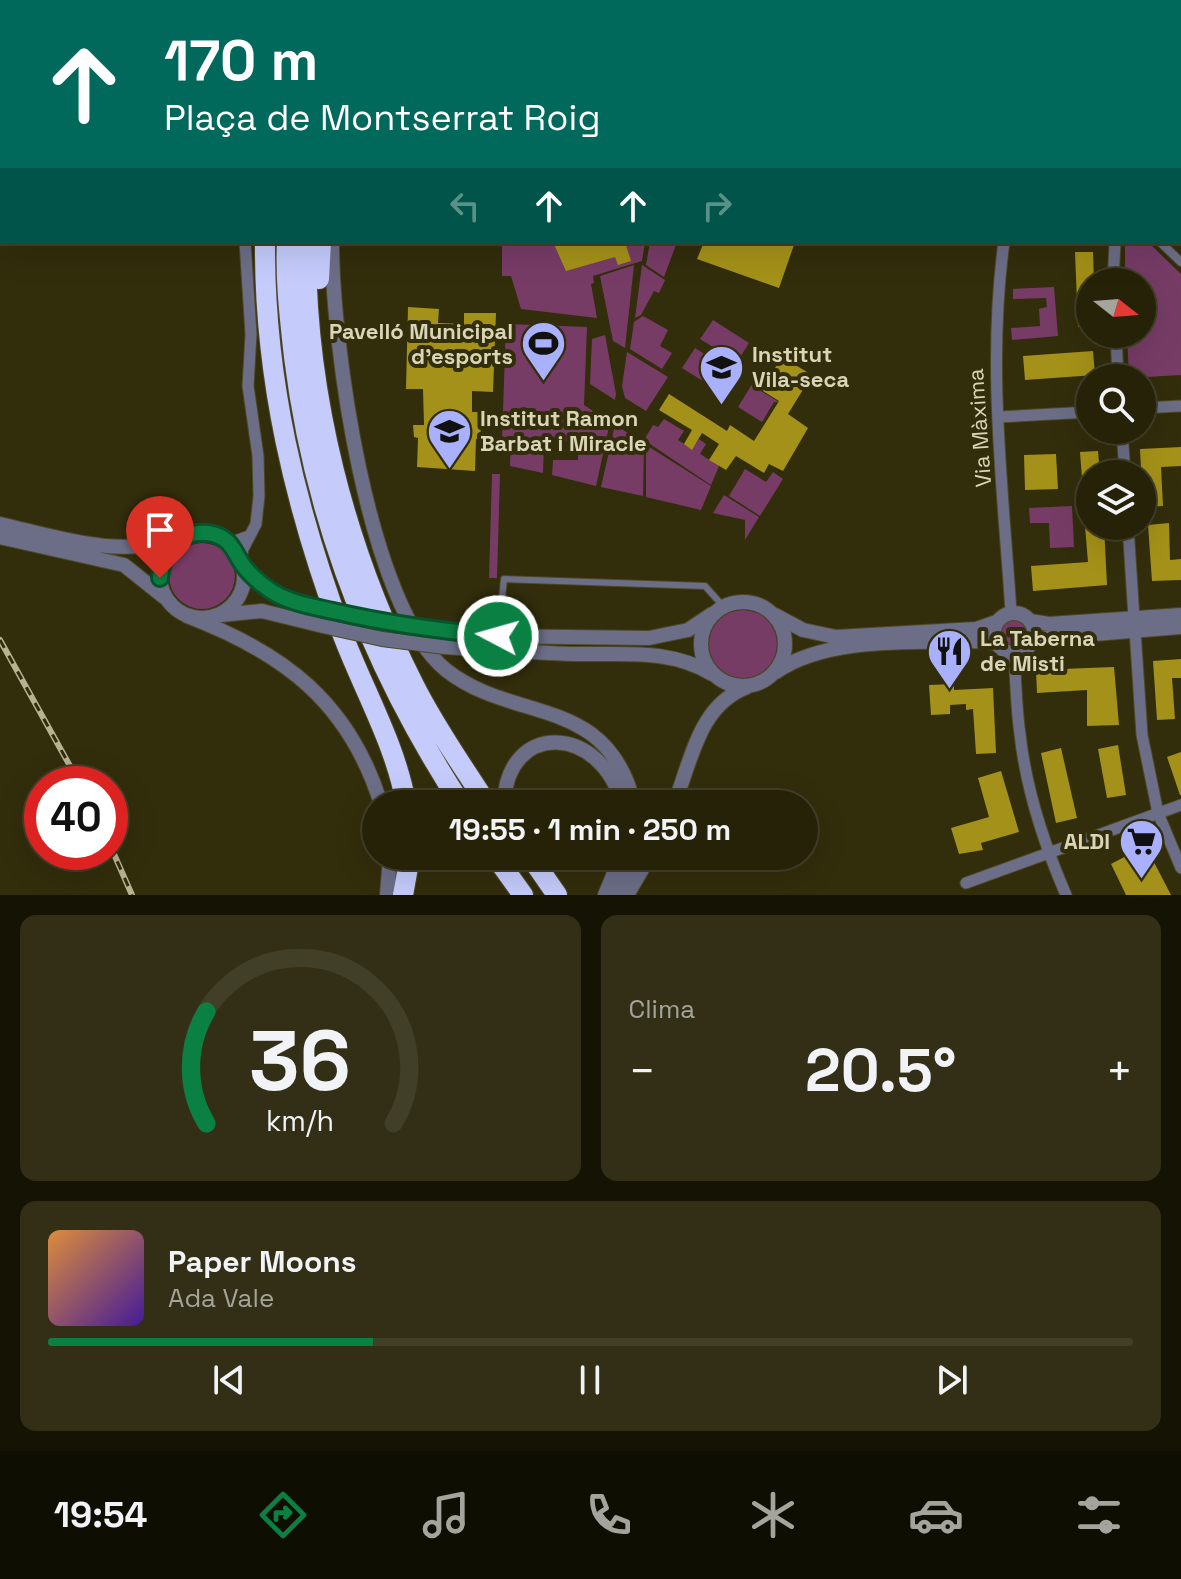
<!DOCTYPE html>
<html lang="es">
<meta charset="utf-8">
<style>
:root{--surface:#262208;--page:#322f16;--text:#f1f3f6;--muted:#a4a49c;--line:#423f29;--accent:#0b8043}
body{margin:0;font-family:"Space Grotesk",sans-serif;background:var(--page);color:var(--text);height:100vh;display:flex;flex-direction:column;font-size:30px;white-space:nowrap}
*{box-sizing:border-box;margin:0}
p{font-size:26px;color:var(--muted)}
.icon{flex:none;width:44px;height:44px;fill:none;stroke:currentColor;stroke-width:2;stroke-linecap:round;stroke-linejoin:round}
.map{position:relative;height:895px;overflow:hidden}
.panel{display:flex;flex-direction:column;gap:20px;padding:20px;background:#151304;flex:1}
.panel>*{flex:none}
.top-card{position:absolute;left:0px;top:0px;width:1182px;height:244px;box-shadow:0 8px 32px #0002,0 0 0 2px var(--line);background:#00695c;color:#fff;overflow:hidden}
.needle{width:52px;rotate:107deg}
.tools{position:absolute;left:1076px;top:268px;display:grid;gap:16px}
.tools a{display:grid;place-items:center;width:80px;height:80px;border-radius:50%;background:var(--surface);box-shadow:0 8px 32px #0002,0 0 0 2px var(--line);font-size:40px}
.speed{position:absolute;left:24px;top:766px;display:flex;gap:16px;font-size:40px;font-weight:700;text-align:center}
.speed>*{display:grid;place-content:center;width:104px;height:104px;border-radius:50%;background:var(--surface);box-shadow:0 8px 32px #0002,0 0 0 2px var(--line);line-height:1}
.speed .limit{border:12px solid #d22;background:#fff;color:#111}
.pin{position:absolute;display:grid;place-items:center;width:68px;height:68px;color:#fff;margin:-82px -34px;border-radius:50% 50% 50% 0;rotate:-45deg;box-shadow:0 0 8px #0007}
.pin .icon{rotate:45deg}
.me{position:absolute;width:88px;margin:-44px;rotate:276deg;stroke-linejoin:round;filter:drop-shadow(0 0 6px #0008)}
.turn{display:flex;align-items:center;gap:28px;height:168px;padding:0 32px;font-size:36px}
.turn .icon{width:104px;height:104px;stroke-width:2.5}
.turn b{display:block;font-size:56px;line-height:68px}
.lanes{display:flex;align-items:center;height:76px;padding:0 32px;background:#0003;justify-content:center;gap:40px;direction:ltr}
.lanes .off{opacity:.35}
.big{font-size:60px;font-weight:700;line-height:1.1}
.panel .tile{flex:1;display:flex;flex-direction:column;justify-content:center;gap:12px;min-width:0;padding:0 28px;border-radius:16px;background:var(--page)}
.panel .dial{align-items:center;gap:0}
.dial svg{height:208px;overflow:visible;fill:none;stroke:var(--line);stroke-width:7;stroke-linecap:round;text-anchor:middle}
.dial text{fill:var(--text);stroke:none}
.song{display:flex;align-items:center;gap:24px}
.cover{width:96px;height:96px;border-radius:12px;background:linear-gradient(135deg,hsl(30 70% 55%),hsl(260 70% 35%))}
.played{height:8px;border-radius:4px;background:linear-gradient(90deg,var(--accent) 30%,var(--line) 30%)}
.keys{display:flex;justify-content:space-around;direction:ltr}
.heat{display:flex;justify-content:space-between;align-items:center;font-size:44px;direction:ltr}
.panel .tiles{flex:1;display:grid;gap:20px;grid-template-columns:1fr 1fr}
.tile:last-child{grid-column:span 2}
.trip{position:absolute;left:362px;top:790px;width:456px;height:80px;border-radius:40px;background:var(--surface);box-shadow:0 8px 32px #0002,0 0 0 2px var(--line);font-weight:700;line-height:80px;text-align:center}
.tabs{display:flex;height:128px;justify-content:space-around;align-items:center;background:#0f0e03;color:var(--muted)}
.tabs .icon{width:56px;height:56px}
.tabs .active{color:var(--accent)}
.tabs b{font-size:36px;color:var(--text)}
.map>svg:first-child{display:block}
</style>
<div class="map">
<svg width="1181" height="895" viewBox="0 0 1181 895">
<rect width="100%" height="100%" fill="#322d0b"/>
<path fill="#773c66" d="M 502,242 L 645,242 L 642,261 L 593,276 L 594,283 L 591,284 L 597,318 L 521,309 L 511,276 L 502,276 Z
M 650,242 L 677,242 L 664,277 L 646,265 Z
M 1125,242 L 1148,242 L 1181,274 L 1181,375 L 1129,378 L 1127,334 L 1142,334 L 1142,282 L 1125,282 Z
M 634,265 L 625,348 L 613,341 L 600,276 Z
M 642,265 L 665,280 L 659,293 L 654,291 L 641,315 L 635,318 Z
M 1054,287 L 1058,336 L 1012,340 L 1011,328 L 1040,326 L 1039,309 L 1047,307 L 1046,298 L 1013,299 L 1013,289 Z
M 643,316 L 668,330 L 660,346 L 672,353 L 662,369 L 630,349 L 634,322 Z
M 713,320 L 749,343 L 737,362 L 700,339 Z
M 506,324 L 587,327 L 584,405 L 610,422 L 596,486 L 552,475 L 553,460 L 578,460 L 578,442 L 502,440 Z
M 605,335 L 616,394 L 615,400 L 590,384 L 592,339 Z
M 695,348 L 731,371 L 719,391 L 682,368 Z
M 627,352 L 668,377 L 646,411 L 625,398 L 622,386 Z
M 760,371 L 768,376 L 759,390 L 779,402 L 774,402 L 762,422 L 738,407 Z
M 664,419 L 684,431 L 678,440 L 692,449 L 699,439 L 706,444 L 700,454 L 719,466 L 711,485 L 644,440 L 653,425 L 658,427 Z
M 615,425 L 644,443 L 643,496 L 601,487 Z
M 511,443 L 544,443 L 543,473 L 510,466 Z
M 646,445 L 711,486 L 701,510 L 646,497 Z
M 745,469 L 766,482 L 773,472 L 783,479 L 760,516 L 729,496 Z
M 492,474 L 500,474 L 497,578 L 489,578 Z
M 724,495 L 759,517 L 745,540 L 745,520 L 713,513 Z
M 1072,506 L 1074,547 L 1050,548 L 1049,523 L 1030,523 L 1029,508 Z
M169 576a33 33 0 1 1 66 0a33 33 0 1 1-66 0Z
M709 644a34 34 0 1 1 68 0a34 34 0 1 1-68 0Z
M999 632a15 15 0 1 1 30 0a15 15 0 1 1-30 0Z"/>
<path fill="#a49119" d="M 553,242 L 625,242 L 631,261 L 618,265 L 615,257 L 566,271 Z
M 704,242 L 795,242 L 779,288 L 697,259 Z
M 1075,252 L 1093,252 L 1094,282 L 1090,282 L 1090,327 L 1078,327 Z
M 408,307 L 439,309 L 438,323 L 464,324 L 464,313 L 496,313 L 493,392 L 472,391 L 472,412 L 482,412 L 480,439 L 476,439 L 475,471 L 417,467 L 418,438 L 414,437 L 413,425 L 424,425 L 423,389 L 406,389 Z
M 1093,351 L 1095,375 L 1025,380 L 1023,356 Z
M 782,357 L 812,375 L 788,414 L 808,428 L 783,471 L 769,464 L 764,473 L 736,456 L 726,470 L 709,460 L 719,444 L 702,433 L 692,450 L 684,444 L 692,430 L 659,410 L 669,394 L 727,431 L 730,425 L 754,441 L 779,401 L 761,390 Z
M 1181,447 L 1181,466 L 1161,467 L 1163,506 L 1143,507 L 1140,449 Z
M 1098,451 L 1100,474 L 1090,474 L 1090,505 L 1084,505 L 1080,452 Z
M 1056,454 L 1058,489 L 1025,490 L 1024,455 Z
M 1169,523 L 1170,560 L 1181,559 L 1181,580 L 1152,581 L 1148,525 Z
M 1085,526 L 1104,526 L 1107,585 L 1033,591 L 1031,566 L 1088,562 Z
M 1181,659 L 1181,678 L 1172,678 L 1175,719 L 1157,720 L 1153,661 Z
M 1114,667 L 1119,725 L 1087,726 L 1087,690 L 1037,693 L 1036,670 Z
M 954,684 L 954,690 L 993,688 L 996,753 L 976,754 L 973,709 L 966,710 L 966,704 L 950,705 L 950,714 L 931,715 L 929,685 Z
M 1118,745 L 1126,795 L 1107,798 L 1098,749 Z
M 1061,748 L 1077,818 L 1056,823 L 1041,753 Z
M 1181,752 L 1181,795 L 1180,795 L 1167,757 Z
M 1001,771 L 1019,832 L 981,843 L 983,850 L 959,854 L 951,828 L 989,817 L 978,778 Z
M 1142,839 L 1171,895 L 1126,895 L 1111,864 L 1128,855 L 1124,848 Z"/>
<g fill="none" stroke-linecap="round" stroke-linejoin="round">
<defs>
<path id="service" d="M 498,636 L 504,579 L 705,586 L 723,606"/>
<path id="pedestrian" d="M 1180,228 L 1181,227
M 1160,242 L 1181,262"/>
<path id="minor" d="M 1177,0 L 1179,2
M 273,2 L 273,0
M 1120,2 L 1121,0
M 1180,89 L 1181,87
M 1004,242 C 987,365 1003,489 1011,612
M 1113,282 L 1115,242
M 1116,334 L 1118,378
M 1142,408 L 1181,406
M 998,417 L 1090,412
M 1122,430 L 1125,474
M 1128,526 L 1134,618
M 224,539 L 235,541 L 249,536
M 241,559 L 243,549 L 256,524 L 259,496 L 258,456 L 248,386 L 251,334 L 245,242
M 1135,630 L 1142,735 L 1158,813 L 1181,868
M 1014,653 C 1016,680 1016,707 1020,734 C 1026,789 1044,844 1066,895
M 966,883 L 1181,805"/>
<path id="tertiary" d="M 332,242 C 332,341 367,606 446,670 C 514,724 607,693 634,804
M 0,524 C 61,538 116,558 178,539
M160 576a42 42 0 1 1 84 0a42 42 0 1 1-84 0Z
M 0,537 L 124,565 L 164,597
M 244,568 L 276,594 L 314,607
M701 644a42 42 0 1 1 84 0a42 42 0 1 1-84 0Z
M994 633a20 20 0 1 1 40 0a20 20 0 1 1-40 0Z
M 221,615 L 262,611 L 323,626
M 775,615 L 803,630 L 836,637 L 976,629 L 996,622
M 187,616 C 284,653 349,702 381,804
M 1030,621 L 1049,624 L 1181,615
M 432,630 L 498,636 L 649,638 L 688,630 L 712,614
M 1033,639 L 1181,627
M 445,647 C 490,650 535,653 580,654 C 627,655 671,649 712,674
M 776,672 C 827,636 915,643 976,641 L 996,643
M 504,804 C 507,719 602,725 622,804
M 674,804 C 692,760 698,706 747,687
M 387,895 L 390,856
M 605,895 L 621,856
M 617,895 L 633,856
M 627,895 L 650,856"/>
<path id="motorway" d="M 295,2 L 296,0
M 318,2 L 318,0
M 337,2 L 337,0
M 361,2 L 361,0
M 265,242 C 264,378 295,507 342,633 C 363,689 396,745 406,804
M 287,242 C 285,280 290,320 294,357 C 314,518 373,669 461,804
M 306,242 C 305,395 345,549 414,685 C 435,727 462,765 487,804
M 319,279 L 321,242
M 495,856 L 523,895
M 530,856 L 557,895
M 403,895 L 410,856"/>
</defs>
<use href="#service" stroke="#4d4826" stroke-width="8"/>
<use href="#pedestrian" stroke="#4d4826" stroke-width="10"/>
<use href="#minor" stroke="#4d4826" stroke-width="13"/>
<use href="#tertiary" stroke="#4d4826" stroke-width="16"/>
<use href="#motorway" stroke="#4d4826" stroke-width="22"/>
<use href="#service" stroke="#6b6e86" stroke-width="6"/>
<use href="#pedestrian" stroke="#6b6e86" stroke-width="8"/>
<use href="#minor" stroke="#6b6e86" stroke-width="11"/>
<use href="#tertiary" stroke="#6b6e86" stroke-width="14"/>
<use href="#motorway" stroke="#c5cbfb" stroke-width="20"/>
<defs>
<path id="rail" d="M 0,640 L 80,784
M 110,845 L 132,895"/>
</defs>
<use href="#rail" stroke="#b7b292" stroke-width="6"/>
<use href="#rail" stroke="#322d0b" stroke-width="3" stroke-dasharray="9" stroke-linecap="butt"/>
<defs>
<path id="tertiary-bridge" d="M 314,607 L 374,621 L 432,630
M 323,626 L 382,639 L 445,647"/>
</defs>
<use href="#tertiary-bridge" stroke="#4d4826" stroke-width="16" stroke-linecap="butt"/>
<use href="#tertiary-bridge" stroke="#6b6e86" stroke-width="14"/>
</g>
<g fill="none" stroke-linecap="round" stroke-linejoin="round">
<defs>
<path id="route" d="M 160,578 C 162,552 180,530 208,533 C 234,537 233,554 246,569 C 254,579 268,590 280,596 C 296,604 315,607 333,611 C 388,624 442,631 498,636"/>
</defs>
<use href="#route" stroke="#07532c" stroke-width="20"/>
<use href="#route" stroke="#0b8043" stroke-width="14"/>
</g>
<defs>
<symbol id="stadium-pin" viewBox="-11 -11 22 30"><path d="M0 17L-7.5 6A9.5 9.5 0 1 1 7.5 6Z" fill="#a9b0fc" stroke="#322d0b"/><path d="M0-5a6.5 5 0 1 0 0 10a6.5 5 0 1 0 0-10ZM-3.5-1.8h7v3.6h-7Z" fill="#111"/></symbol>
<symbol id="school-pin" viewBox="-11 -11 22 30"><path d="M0 17L-7.5 6A9.5 9.5 0 1 1 7.5 6Z" fill="#a9b0fc" stroke="#322d0b"/><path d="M0-5L7-2L0 1L-7-2ZM-4 1L0 2.5L4 1V4Q0 6-4 4Z" fill="#111"/></symbol>
<symbol id="restaurant-pin" viewBox="-11 -11 22 30"><path d="M0 17L-7.5 6A9.5 9.5 0 1 1 7.5 6Z" fill="#a9b0fc" stroke="#322d0b"/><path d="M-5-6h1v4h1v-4h1v4h1v-4h1v5L-1.5 .5V6h-2V.5L-5-1ZM5-6V6H3V1.5H1.5Q1.5-4 5-6Z" fill="#111"/></symbol>
<symbol id="supermarket-pin" viewBox="-11 -11 22 30"><path d="M0 17L-7.5 6A9.5 9.5 0 1 1 7.5 6Z" fill="#a9b0fc" stroke="#322d0b"/><path d="M-6-5.5h2.5l.6 2H6L4.5 2H-2.5L-4.4-4H-6ZM-1.5 3.2a1.3 1.3 0 1 0 .1 0ZM3 3.2a1.3 1.3 0 1 0 .1 0Z" fill="#111"/></symbol>
</defs>
<g fill-rule="evenodd">
<use href="#stadium-pin" x="518" y="318" width="51" height="69"/>
<use href="#school-pin" x="696" y="342" width="51" height="69"/>
<use href="#school-pin" x="424" y="406" width="51" height="69"/>
<use href="#restaurant-pin" x="924" y="626" width="51" height="69"/>
<use href="#supermarket-pin" x="1116" y="816" width="51" height="69"/>
</g>
<g text-anchor="middle" stroke-width="8" stroke-linejoin="round" paint-order="stroke">
<g font-size="22" font-weight="bold" fill="#dad5b6" stroke="#322d0b" text-anchor="start">
<text x="513" y="339" text-anchor="end">Pavelló Municipal<tspan x="513" dy="25">d'esports</tspan></text>
<text x="752" y="362">Institut<tspan x="752" dy="25">Vila-seca</tspan></text>
<text x="480" y="426">Institut Ramon<tspan x="480" dy="25">Barbat i Miracle</tspan></text>
<text x="980" y="646">La Taberna<tspan x="980" dy="25">de Misti</tspan></text>
<text x="1110" y="849" text-anchor="end">ALDI</text>
</g>
<g font-size="22" fill="#dad5b6" stroke="#322d0b">
<text transform="translate(979 428) rotate(-94)" y="8">Via Màxima</text>
</g>
</g>
</svg>
<div class="tools">
<a><svg class="needle" viewBox="-14 -14 28 28"><path d="M0-13l5 13h-10z" fill="#e53935"/><path d="M0 13l5-13h-10z" fill="#a4a49c"/></svg></a>
<a><svg class="icon" aria-label="search" viewBox="0 0 24 24"><circle cx="10" cy="10" r="6"/><path d="M15 15l6 6"/></svg></a>
<a><svg class="icon" aria-label="layers" viewBox="0 0 24 24"><path d="M12 4l9 5-9 5-9-5zM3 14l9 5 9-5"/></svg></a>
</div>
<div class="speed"><div class="limit">40</div></div>
<div class="pin" style="left:160px;top:578px;background:#d93025"><svg class="icon" aria-label="arrive" viewBox="0 0 24 24"><path d="M6 21V4h12l-3 4 3 4H6"/></svg></div>
<svg class="me" style="left:498px;top:636px" viewBox="-20 -20 40 40"><circle r="17" fill="#0b8043" stroke="#fff" stroke-width="3"/><path d="M0-11L8 9 0 5-8 9z" fill="#fff"/></svg>
<div class="trip">19:55 · 1 min · 250 m</div>
<div class="top-card">
<div class="turn"><svg class="icon" aria-label="ahead" viewBox="0 0 24 24"><path d="M12 20V5M6 11l6-6 6 6"/></svg><div><b>170 m</b>Plaça de Montserrat Roig</div></div>
<div class="lanes"><svg class="icon off" aria-label="left" viewBox="0 0 24 24"><path d="M17 20v-9H6M10 6l-5 5 5 5"/></svg><svg class="icon" aria-label="ahead" viewBox="0 0 24 24"><path d="M12 20V5M6 11l6-6 6 6"/></svg><svg class="icon" aria-label="ahead" viewBox="0 0 24 24"><path d="M12 20V5M6 11l6-6 6 6"/></svg><svg class="icon off" aria-label="right" viewBox="0 0 24 24"><path d="M7 20v-9h11M14 6l5 5-5 5"/></svg></div>
</div>
</div>
<section class="panel">
<div class="tiles">
<div class="tile dial"><svg viewBox="0 0 100 80">
<path d="M14 69A42 42 0 1 1 86 69"/>
<path d="M14 69A42 42 0 0 1 14 26" stroke="#0b8043"/>
<text x="50" y="56" font-size="32" font-weight="700">36</text>
<text x="50" y="72" font-size="11">km/h</text>
</svg></div>
<div class="tile"><p>Clima</p>
<div class="heat"><a>−</a><b class="big">20.5°</b><a>+</a></div>
</div>
<div class="tile">
<div class="song"><i class="cover"></i><div><b>Paper Moons</b><p>Ada Vale</p></div></div>
<div class="played"></div>
<div class="keys"><svg class="icon" aria-label="previous" viewBox="0 0 24 24"><path d="M18 5L8 12l10 7zM5 5v14"/></svg><svg class="icon" aria-label="pause" viewBox="0 0 24 24"><path d="M8 5v14M16 5v14"/></svg><svg class="icon" aria-label="next" viewBox="0 0 24 24"><path d="M6 5l10 7-10 7zM19 5v14"/></svg></div>
</div>
</div>
</section>
<nav class="tabs">
<b>19:54</b>
<svg class="icon active" aria-label="directions" viewBox="0 0 24 24"><path d="M12 3l9 9-9 9-9-9zM9 14v-3h6M13 9l2 2-2 2"/></svg>
<svg class="icon" aria-label="music" viewBox="0 0 24 24"><path d="M9 18V5l10-2v13"/><circle cx="6" cy="18" r="3"/><circle cx="16" cy="16" r="3"/></svg>
<svg class="icon" aria-label="phone" viewBox="0 0 24 24"><path d="M5 4h4l2 5-3 2q2 4 5 5l2-3 5 2v4C11 20 4 13 5 4z"/></svg>
<svg class="icon" aria-label="climate" viewBox="0 0 24 24"><path d="M12 3v18M4 7l16 10M4 17L20 7"/></svg>
<svg class="icon" aria-label="car" viewBox="0 0 24 24"><path d="M5 17H2v-5l4-1 3-4h7l3 4 3 1v5h-3M9 17h6M6 11h13"/><circle cx="7" cy="17" r="2"/><circle cx="17" cy="17" r="2"/></svg>
<svg class="icon" aria-label="filters" viewBox="0 0 24 24"><path d="M4 7h16M4 17h16"/><circle cx="9" cy="7" r="2"/><circle cx="15" cy="17" r="2"/></svg>
</nav>
